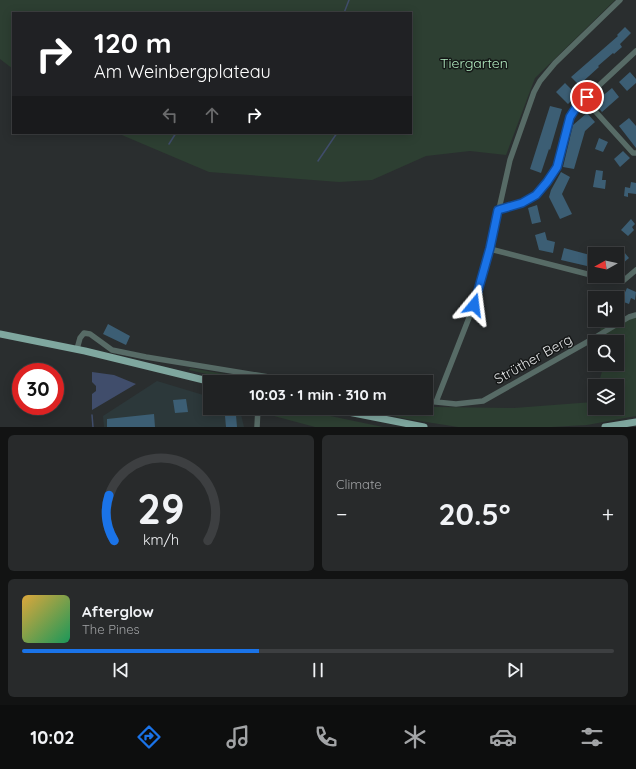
<!DOCTYPE html>
<meta charset="utf-8">
<style>
:root{--surface:#202223;--page:#282a2b;--text:#f1f3f6;--muted:#a2a4a6;--line:#3d3f41;--accent:#1a73e8}
body{margin:0;font-family:Quicksand,sans-serif;background:var(--page);color:var(--text);height:100vh;display:flex;flex-direction:column;font-size:15px;white-space:nowrap}
*{box-sizing:border-box;margin:0}
p{font-size:13px;color:var(--muted)}
.icon{flex:none;width:22px;height:22px;fill:none;stroke:currentColor;stroke-width:2;stroke-linecap:round;stroke-linejoin:round}
.map{position:relative;height:427px;overflow:hidden}
.side{display:flex;flex-direction:column;gap:8px;padding:8px;background:#121313;flex:1}
.side>*{flex:none}
.banner{position:absolute;left:12px;top:12px;width:400px;height:122px;border-radius:0px;box-shadow:0 2px 10px #0003,0 0 0 1px var(--line);background:#202124;color:#fff;overflow:hidden}
.needle{width:26px;rotate:262deg}
.tools{position:absolute;left:588px;top:247px;display:grid;gap:8px}
.tools a{display:grid;place-items:center;width:36px;height:36px;border-radius:0px;background:var(--surface);box-shadow:0 2px 10px #0003,0 0 0 1px var(--line);font-size:20px}
.speed{position:absolute;left:12px;top:363px;display:flex;gap:8px;font-size:20px;font-weight:700;text-align:center}
.speed>*{display:grid;place-content:center;width:52px;height:52px;border-radius:50%;background:var(--surface);box-shadow:0 2px 10px #0003,0 0 0 1px var(--line);line-height:1}
.speed .limit{border:6px solid #d22;background:#fff;color:#111}
.pin{position:absolute;display:grid;place-items:center;width:34px;height:34px;color:#fff;margin:-17px;border:2px solid #fff;border-radius:50%;box-shadow:0 1px 4px #0007}
.me{position:absolute;width:44px;margin:-22px;rotate:16deg;stroke-linejoin:round;filter:drop-shadow(0 0 3px #0008)}
.turn{display:flex;align-items:center;gap:14px;height:84px;padding:0 16px;font-size:18px}
.turn .icon{width:52px;height:52px;stroke-width:2.5}
.turn b{display:block;font-size:28px;line-height:34px}
.lanes{display:flex;align-items:center;height:38px;padding:0 16px;background:#0003;justify-content:center;gap:20px;direction:ltr}
.lanes .off{opacity:.35}
.big{font-size:30px;font-weight:800;line-height:1.1}
.side .tile{flex:1;display:flex;flex-direction:column;justify-content:center;gap:6px;min-width:0;padding:0 14px;border-radius:6px;background:var(--page)}
.side .dial{align-items:center;gap:0}
.dial svg{height:104px;overflow:visible;fill:none;stroke:var(--line);stroke-width:7;stroke-linecap:round;text-anchor:middle}
.dial text{fill:var(--text);stroke:none}
.song{display:flex;align-items:center;gap:12px}
.cover{width:48px;height:48px;border-radius:6px;background:linear-gradient(135deg,hsl(40 70% 55%),hsl(150 70% 35%))}
.played{height:4px;border-radius:2px;background:linear-gradient(90deg,var(--accent) 40%,var(--line) 40%)}
.keys{display:flex;justify-content:space-around;direction:ltr}
.heat{display:flex;justify-content:space-between;align-items:center;font-size:22px;direction:ltr}
.side .tiles{flex:1;display:grid;gap:8px;grid-template-columns:1fr 1fr}
.tile:last-child{grid-column:span 2}
.trip{position:absolute;left:203px;top:375px;width:230px;height:40px;border-radius:0px;background:var(--surface);box-shadow:0 2px 10px #0003,0 0 0 1px var(--line);font-weight:800;line-height:40px;text-align:center}
.dock{display:flex;height:64px;justify-content:space-around;align-items:center;background:#0d0e0e;color:var(--muted)}
.dock .icon{width:28px;height:28px}
.dock .current{color:var(--accent)}
.dock b{font-size:18px;color:var(--text)}
.map>svg:first-child{display:block}
</style>
<div class="map">
<svg width="636" height="427" viewBox="0 0 636 427">
<rect width="100%" height="100%" fill="#2a2e2f"/>
<path fill="#2c383a" d="M 157,381 L 210,397 L 210,408 L 237,408 L 240,410 L 244,427 L 104,427 L 103,416 Z"/>
<path fill="#2d3f32" d="M 0,0 L 615,0 L 535,78 L 506,155 L 470,151 L 426,156 L 372,180 L 339,182 L 209,172 L 117,133 L 411,133 L 411,13 L 13,13 L 13,69 L 0,59 Z
M 636,315 L 636,416 L 587,425 L 552,427 L 458,427 L 407,419 L 358,408 L 426,408 L 426,406 L 436,407 L 514,408 L 593,402 L 595,397 L 595,408 L 617,408 L 617,386 L 598,386 L 604,364 L 617,364 L 617,342 L 601,342 L 600,320 L 617,320 L 617,317 Z
M 190,368 L 270,382 L 242,382 L 189,370 Z
M 272,408 L 292,408 L 383,427 L 315,427 L 274,416 L 265,412 Z"/>
<path fill="#404d6b" d="M 92,372 L 114,375 L 136,384 L 92,410 L 92,394 L 96,391 L 96,386 L 92,382 Z"/>
<g fill="none" stroke-linecap="round" stroke-linejoin="round">
<path stroke="#404d6b" stroke-width="1.5" d="M 344,13 L 349,0
M 169,144 L 176,133
M 318,161 L 337,133
M 92,415 L 93,427"/>
</g>
<path fill="#3c5e74" d="M 625,27 L 631,33 L 620,44 L 622,47 L 614,54 L 613,53 L 598,66 L 599,67 L 579,85 L 571,77 L 618,36 L 617,35 Z
M 630,72 L 636,79 L 636,83 L 627,91 L 619,82 Z
M 565,83 L 577,95 L 568,104 L 556,92 Z
M 612,88 L 619,97 L 602,112 L 594,103 Z
M 550,106 L 562,109 L 550,150 L 549,149 L 541,173 L 530,169 Z
M 587,113 L 595,122 L 585,131 L 574,169 L 563,167 L 573,125 Z
M 629,118 L 636,126 L 636,148 L 619,126 Z
M 599,138 L 608,142 L 603,152 L 595,149 Z
M 623,151 L 630,158 L 620,167 L 614,159 Z
M 596,170 L 603,171 L 602,180 L 606,180 L 605,189 L 593,187 Z
M 561,172 L 570,177 L 562,194 L 572,214 L 560,219 L 549,197 L 551,190 Z
M 631,182 L 636,183 L 636,194 L 628,193 L 628,197 L 624,196 L 625,187 L 630,188 Z
M 537,205 L 541,222 L 532,224 L 528,208 Z
M 631,219 L 635,224 L 632,227 L 634,230 L 628,236 L 621,230 Z
M 545,232 L 547,240 L 555,242 L 553,253 L 539,250 L 535,235 Z
M 564,248 L 590,255 L 587,266 L 561,260 Z
M 624,252 L 629,258 L 622,264 L 617,258 Z
M 627,288 L 636,292 L 635,300 L 631,298 L 629,304 L 621,301 Z
M 108,324 L 130,336 L 126,345 L 103,334 Z
M 186,399 L 188,412 L 175,413 L 173,400 Z
M 154,414 L 155,427 L 107,427 L 107,419 Z
M 236,415 L 237,427 L 226,427 L 225,416 Z"/>
<g fill="none" stroke-linecap="round" stroke-linejoin="round">
<path stroke="#576b66" stroke-width="5.5" d="M 585,100 L 633,153 L 636,153
M 498,210 L 521,203 L 536,195 L 547,183 L 557,167 L 570,117 L 577,106 L 636,51
M 490,249 L 595,276
M 596,276 L 623,281 L 636,270
M 77,349 L 80,338 L 84,333 L 90,334 L 112,350 L 146,357 L 299,382
M 426,401 L 456,404 L 483,401 L 589,341 L 629,317 L 636,315
M 436,402 L 474,305 L 490,249 L 510,160 L 534,92 L 540,81 L 555,63 L 620,0
M 257,427 L 258,408"/>
<path stroke="#7fa79f" stroke-width="7" d="M 0,334 L 85,351 L 212,382
M 328,408 L 424,427
M 605,427 L 636,422"/>
</g>
<g fill="none" stroke-linecap="round" stroke-linejoin="round">
<defs>
<path id="route" d="M 474,305 L 490,248 L 498,210 L 522,203 L 536,195 L 547,182 L 557,167 L 570,117 L 577,106 L 587,97"/>
</defs>
<use href="#route" stroke="#114b97" stroke-width="10"/>
<use href="#route" stroke="#1a73e8" stroke-width="7"/>
</g>
<g text-anchor="middle" stroke-width="3" stroke-linejoin="round" paint-order="stroke">
<g font-size="14" fill="#b3edc2" stroke="#141616">
<text x="474" y="68">Tiergarten</text>
</g>
<g font-size="14" fill="#e1e3e4" stroke="#141616">
<text transform="translate(533 359) rotate(-29)" y="5">Strüther Berg</text>
</g>
</g>
</svg>
<div class="tools">
<a><svg class="needle" viewBox="-14 -14 28 28"><path d="M0-13l5 13h-10z" fill="#e53935"/><path d="M0 13l5-13h-10z" fill="#a2a4a6"/></svg></a>
<a><svg class="icon" aria-label="sound" viewBox="0 0 24 24"><path d="M4 9h4l5-4v14l-5-4H4zM17 9q2 3 0 6"/></svg></a>
<a><svg class="icon" aria-label="search" viewBox="0 0 24 24"><circle cx="10" cy="10" r="6"/><path d="M15 15l6 6"/></svg></a>
<a><svg class="icon" aria-label="layers" viewBox="0 0 24 24"><path d="M12 4l9 5-9 5-9-5zM3 14l9 5 9-5"/></svg></a>
</div>
<div class="speed"><div class="limit">30</div></div>
<div class="pin" style="left:587px;top:97px;background:#d93025"><svg class="icon" aria-label="arrive" viewBox="0 0 24 24"><path d="M6 21V4h12l-3 4 3 4H6"/></svg></div>
<svg class="me" style="left:474px;top:305px" viewBox="-20 -20 40 40"><path d="M0-17L14 15 0 8-14 15z" fill="#1a73e8" stroke="#fff" stroke-width="4"/></svg>
<div class="trip">10:03 · 1 min · 310 m</div>
<div class="banner">
<div class="turn"><svg class="icon" aria-label="right" viewBox="0 0 24 24"><path d="M7 20v-9h11M14 6l5 5-5 5"/></svg><div><b>120 m</b>Am Weinbergplateau</div></div>
<div class="lanes"><svg class="icon off" aria-label="left" viewBox="0 0 24 24"><path d="M17 20v-9H6M10 6l-5 5 5 5"/></svg><svg class="icon off" aria-label="ahead" viewBox="0 0 24 24"><path d="M12 20V5M6 11l6-6 6 6"/></svg><svg class="icon" aria-label="right" viewBox="0 0 24 24"><path d="M7 20v-9h11M14 6l5 5-5 5"/></svg></div>
</div>
</div>
<section class="side">
<div class="tiles">
<div class="tile dial"><svg viewBox="0 0 100 80">
<path d="M14 69A42 42 0 1 1 86 69"/>
<path d="M14 69A42 42 0 0 1 10 34" stroke="#1a73e8"/>
<text x="50" y="56" font-size="32" font-weight="700">29</text>
<text x="50" y="72" font-size="11">km/h</text>
</svg></div>
<div class="tile"><p>Climate</p>
<div class="heat"><a>−</a><b class="big">20.5°</b><a>+</a></div>
</div>
<div class="tile">
<div class="song"><i class="cover"></i><div><b>Afterglow</b><p>The Pines</p></div></div>
<div class="played"></div>
<div class="keys"><svg class="icon" aria-label="previous" viewBox="0 0 24 24"><path d="M18 5L8 12l10 7zM5 5v14"/></svg><svg class="icon" aria-label="pause" viewBox="0 0 24 24"><path d="M8 5v14M16 5v14"/></svg><svg class="icon" aria-label="next" viewBox="0 0 24 24"><path d="M6 5l10 7-10 7zM19 5v14"/></svg></div>
</div>
</div>
</section>
<nav class="dock">
<b>10:02</b>
<svg class="icon current" aria-label="directions" viewBox="0 0 24 24"><path d="M12 3l9 9-9 9-9-9zM9 14v-3h6M13 9l2 2-2 2"/></svg>
<svg class="icon" aria-label="music" viewBox="0 0 24 24"><path d="M9 18V5l10-2v13"/><circle cx="6" cy="18" r="3"/><circle cx="16" cy="16" r="3"/></svg>
<svg class="icon" aria-label="phone" viewBox="0 0 24 24"><path d="M5 4h4l2 5-3 2q2 4 5 5l2-3 5 2v4C11 20 4 13 5 4z"/></svg>
<svg class="icon" aria-label="climate" viewBox="0 0 24 24"><path d="M12 3v18M4 7l16 10M4 17L20 7"/></svg>
<svg class="icon" aria-label="car" viewBox="0 0 24 24"><path d="M5 17H2v-5l4-1 3-4h7l3 4 3 1v5h-3M9 17h6M6 11h13"/><circle cx="7" cy="17" r="2"/><circle cx="17" cy="17" r="2"/></svg>
<svg class="icon" aria-label="filters" viewBox="0 0 24 24"><path d="M4 7h16M4 17h16"/><circle cx="9" cy="7" r="2"/><circle cx="15" cy="17" r="2"/></svg>
</nav>
